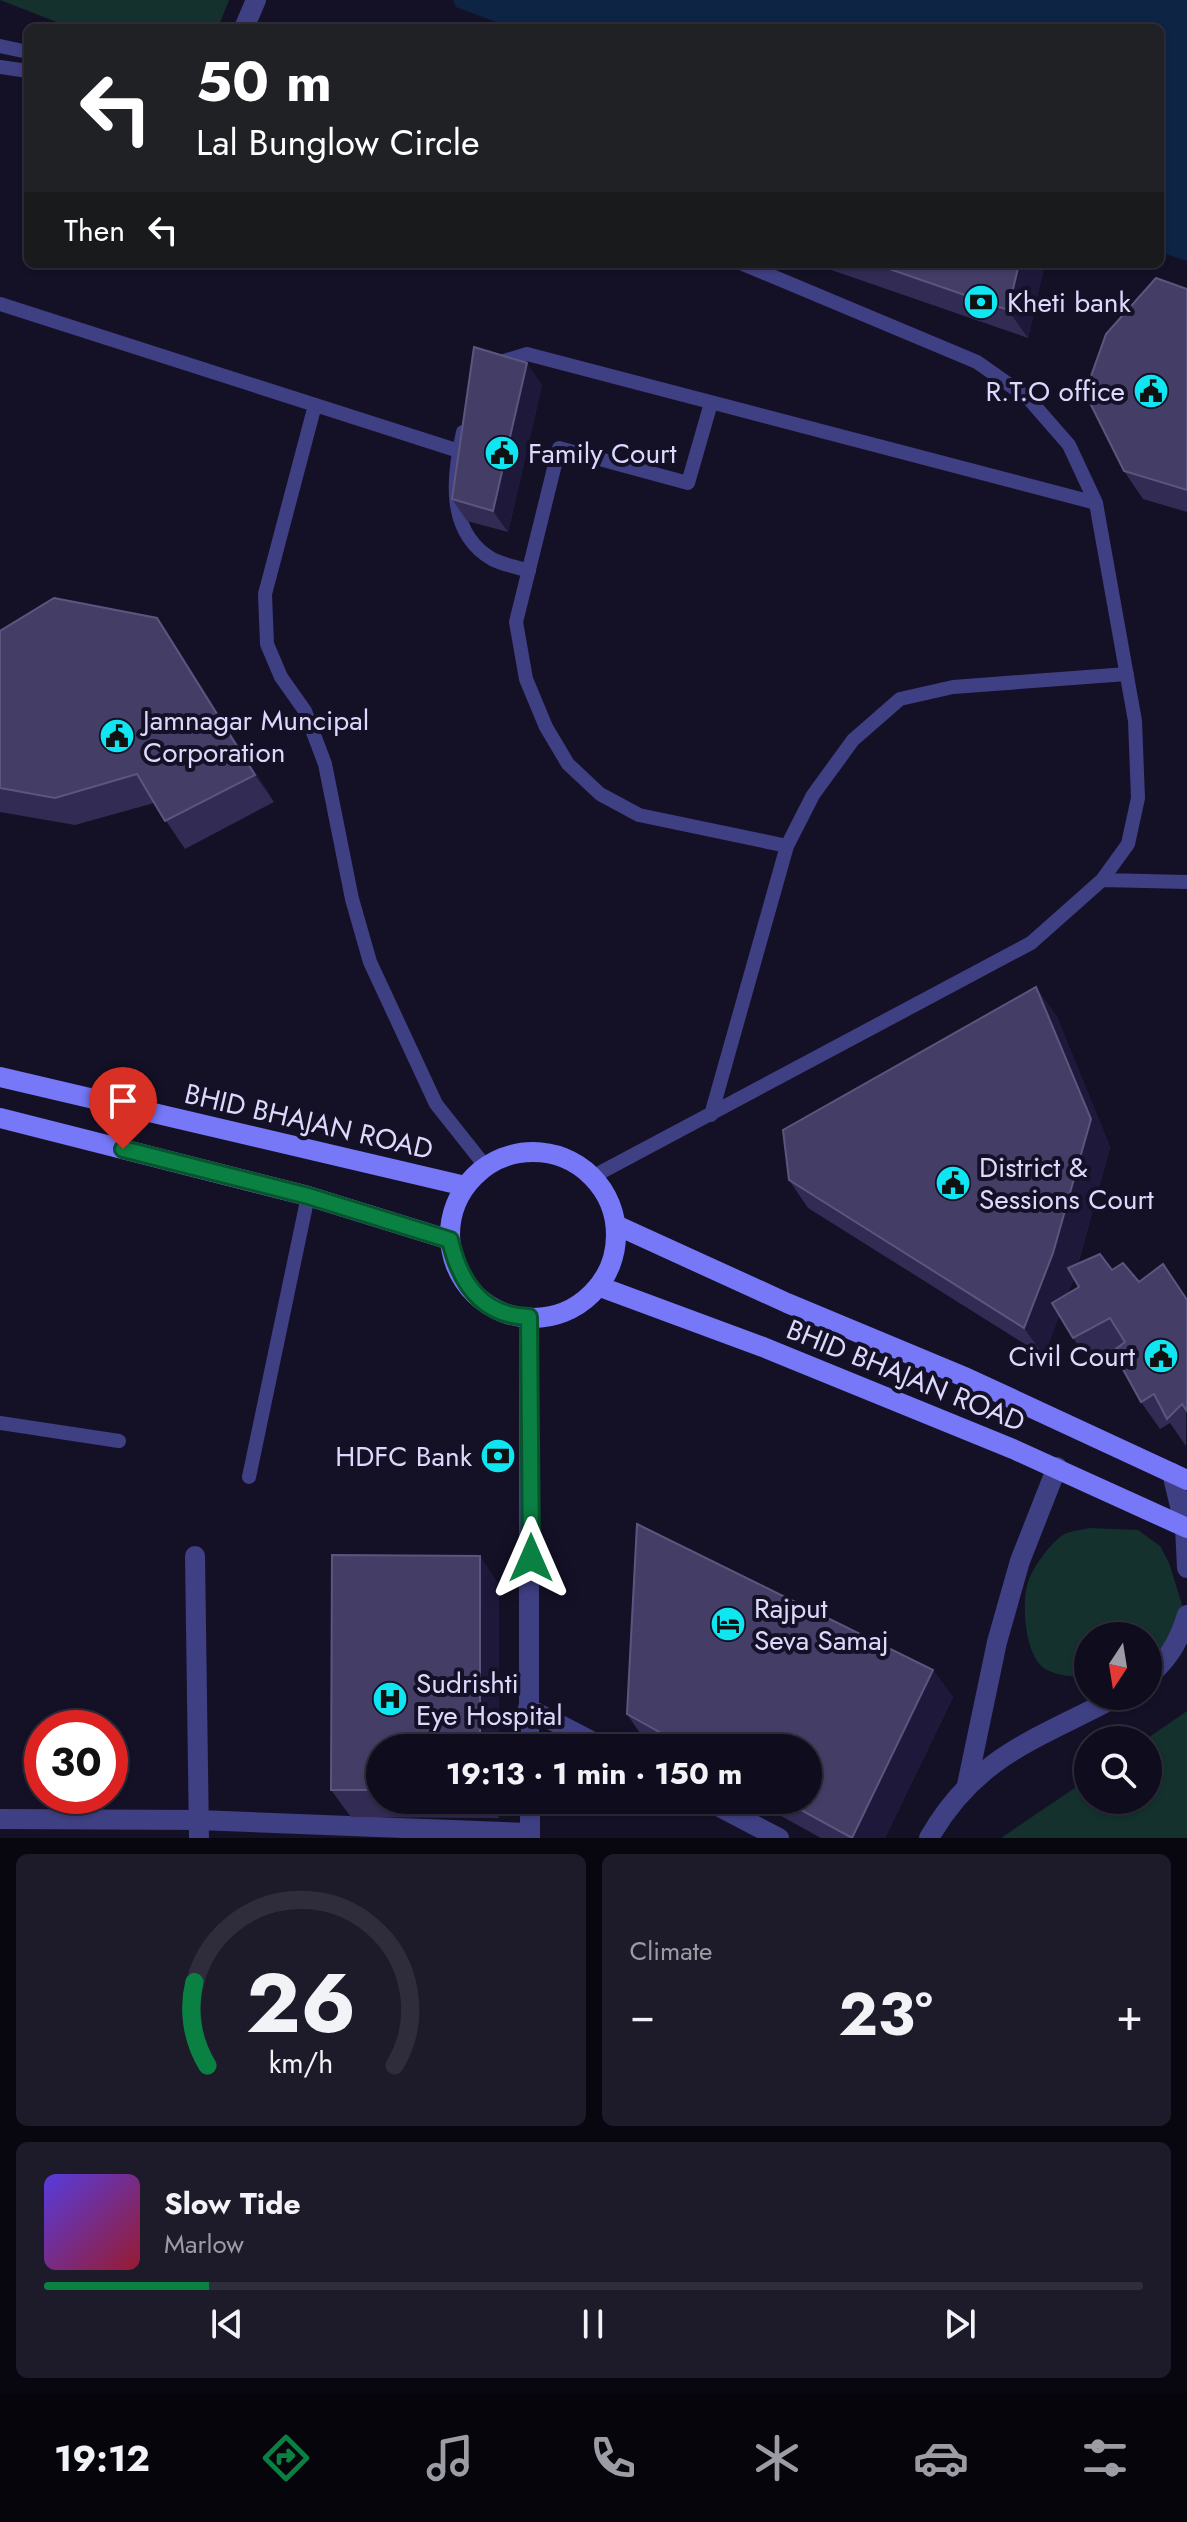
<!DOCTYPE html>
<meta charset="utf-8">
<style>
:root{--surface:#0f0d1d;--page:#1d1b2a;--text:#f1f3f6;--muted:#9b9ca4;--line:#2f2d3b;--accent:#0b8043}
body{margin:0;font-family:Jost,sans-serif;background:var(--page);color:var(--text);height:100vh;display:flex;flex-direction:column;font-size:30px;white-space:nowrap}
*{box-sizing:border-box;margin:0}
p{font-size:26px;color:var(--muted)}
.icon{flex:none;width:44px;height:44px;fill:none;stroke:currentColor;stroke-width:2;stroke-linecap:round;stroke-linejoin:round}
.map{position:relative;height:1838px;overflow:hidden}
.drawer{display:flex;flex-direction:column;gap:16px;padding:16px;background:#080710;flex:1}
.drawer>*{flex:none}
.guide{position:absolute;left:24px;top:24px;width:1140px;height:244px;border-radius:12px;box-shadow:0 2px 6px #0004,0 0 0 2px var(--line);background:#202124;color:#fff;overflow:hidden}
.needle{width:52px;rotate:192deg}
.controls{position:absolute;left:1074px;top:1622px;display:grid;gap:16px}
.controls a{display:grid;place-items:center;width:88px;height:88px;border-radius:50%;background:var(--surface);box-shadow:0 2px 6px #0004,0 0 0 2px var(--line);font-size:40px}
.speed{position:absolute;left:24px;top:1710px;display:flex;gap:16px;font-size:40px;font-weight:700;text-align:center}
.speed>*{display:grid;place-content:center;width:104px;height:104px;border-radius:50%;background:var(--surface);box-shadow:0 2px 6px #0004,0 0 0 2px var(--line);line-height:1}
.speed .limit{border:12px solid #d22;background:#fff;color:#111}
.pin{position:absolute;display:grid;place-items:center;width:68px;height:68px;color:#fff;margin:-82px -34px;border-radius:50% 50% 50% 0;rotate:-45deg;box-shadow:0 0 8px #0007}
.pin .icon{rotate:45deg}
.me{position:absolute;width:88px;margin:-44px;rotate:0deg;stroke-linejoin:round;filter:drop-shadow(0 0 6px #0008)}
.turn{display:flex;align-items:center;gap:28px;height:168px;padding:0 40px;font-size:36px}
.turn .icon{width:104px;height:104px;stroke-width:2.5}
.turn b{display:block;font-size:56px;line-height:68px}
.then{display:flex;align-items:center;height:76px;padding:0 40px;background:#0003;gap:16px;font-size:30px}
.big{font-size:60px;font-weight:700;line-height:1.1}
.drawer .widget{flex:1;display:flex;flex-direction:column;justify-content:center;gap:12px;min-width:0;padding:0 28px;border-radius:12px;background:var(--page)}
.drawer .dial{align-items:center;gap:0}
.dial svg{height:208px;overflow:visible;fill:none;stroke:var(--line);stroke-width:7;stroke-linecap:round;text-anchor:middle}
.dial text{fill:var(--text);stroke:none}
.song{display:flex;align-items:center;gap:24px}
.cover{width:96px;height:96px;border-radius:12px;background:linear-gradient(135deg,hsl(250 70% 55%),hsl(350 70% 35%))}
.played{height:8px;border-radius:4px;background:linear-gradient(90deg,var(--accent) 15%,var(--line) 15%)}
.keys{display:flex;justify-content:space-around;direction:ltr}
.heat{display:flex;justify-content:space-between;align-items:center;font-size:44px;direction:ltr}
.drawer .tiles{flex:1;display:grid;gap:16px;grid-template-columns:1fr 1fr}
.widget:last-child{grid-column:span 2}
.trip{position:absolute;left:366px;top:1734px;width:456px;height:80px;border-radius:40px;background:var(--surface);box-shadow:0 2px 6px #0004,0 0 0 2px var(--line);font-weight:700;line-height:80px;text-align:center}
.tab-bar{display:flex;height:128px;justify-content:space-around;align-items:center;background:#06050c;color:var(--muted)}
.tab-bar .icon{width:56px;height:56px}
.tab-bar .current{color:var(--accent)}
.tab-bar b{font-size:36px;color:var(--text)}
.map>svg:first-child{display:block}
</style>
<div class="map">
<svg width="1187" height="1838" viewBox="0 0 1187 1838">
<rect width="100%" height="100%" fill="#141127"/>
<path fill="#14312e" d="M 0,0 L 229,0 L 218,28 L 72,28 Z
M 1090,1528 L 1138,1530 L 1160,1546 L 1169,1563 L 1183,1608 L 1162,1652 L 1148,1659 L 1148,1636 L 1088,1636 L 1088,1677 C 1075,1677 1057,1676 1045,1669 C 1025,1657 1021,1603 1028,1582 C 1033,1567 1048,1547 1060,1537 C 1067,1531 1081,1530 1090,1528 Z
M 1187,1711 L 1187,1838 L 1001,1838 L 1088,1779 L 1088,1800 L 1148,1800 L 1148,1740 L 1145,1740 Z"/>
<path fill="#0d2444" d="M 453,0 L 1187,0 L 1187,261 L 1160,252 L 1160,28 L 512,28 L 456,7 Z"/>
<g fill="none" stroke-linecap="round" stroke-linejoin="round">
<path stroke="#3f3f83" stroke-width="14" d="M 0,46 L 28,52
M 0,67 L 28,71
M 0,304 L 459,451
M 494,364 L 527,354 L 1096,503
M 711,403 L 688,483 L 559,448 L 516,622 L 526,679 L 546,727 L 568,764 L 600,794 L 639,815 L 787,846
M 315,405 L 265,594 L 267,644 L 281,677 L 305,711 L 325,764 L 352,899 L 370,962 L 436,1104 L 486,1167
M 463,432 C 453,476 446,532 492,559 C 503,565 518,567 529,571
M 1102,880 L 1187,882
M 711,1115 L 787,846 L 813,795 L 853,740 L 900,699 L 953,687 L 1127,674
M 592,1177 L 1031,943 L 1102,880 L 1128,844 L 1138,798 L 1135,721 L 1096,503 L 1069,445 L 1028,398 L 977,362 L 743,264
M 0,1423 L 119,1441
M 249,1477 L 308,1196"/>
<path stroke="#3f3f83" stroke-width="20" d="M 244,28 L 256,0
M 1172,1473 L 1185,1527 L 1187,1568
M 195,1556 L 199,1838
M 1148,1676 C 1169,1659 1179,1641 1187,1615
M 528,1708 L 605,1748
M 529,1748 L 529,1317
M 967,1785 L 997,1642 L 1020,1561 L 1057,1467
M 530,1800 L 530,1838
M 706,1800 L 779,1838
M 0,1819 L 199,1820 L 530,1833
M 929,1838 C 977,1754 1039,1739 1118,1696"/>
<path stroke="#7678f8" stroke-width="20" d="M 0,1077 L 465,1186
M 0,1118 L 308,1196 L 450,1240
M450 1235a83 83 0 1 1 166 0a83 83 0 1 1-166 0Z
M 616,1225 L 787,1303 L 967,1378 L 1187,1480
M 598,1286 L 763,1347 L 1013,1449 L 1187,1528"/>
</g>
<path fill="#322b54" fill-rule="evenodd" d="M 814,264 L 1042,264 L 1044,267 L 1028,338 Z
M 1187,289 L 1187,512 L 1143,499 L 1124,471 Z
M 542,385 L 508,532 L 467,521 L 452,499 Z
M 157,618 L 176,646 L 274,802 L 185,849 L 154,803 L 75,825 L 0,812 L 0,631 Z
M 1056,1015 L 1110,1147 L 1078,1264 L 1112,1270 L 1139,1282 L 1163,1264 L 1187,1298 L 1186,1446 L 1170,1423 L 1160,1429 L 1141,1402 L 1115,1354 L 1092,1365 L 1073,1338 L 1059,1315 L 1044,1356 L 808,1208 L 789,1180 ZM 1074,1278 L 1079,1287 L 1068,1293 L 1073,1281 Z
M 499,1584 L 499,1748 L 380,1748 L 380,1800 L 499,1800 L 499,1818 L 351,1817 L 331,1790 Z
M 933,1670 L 953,1697 L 885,1838 L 821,1838 L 752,1800 L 808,1800 L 808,1748 L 657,1748 L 646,1742 L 627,1714 Z"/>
<path fill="#1e193a" d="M 1019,264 L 1042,264 L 1044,267 L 1028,338 L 1008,310 Z
M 527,363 L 542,385 L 508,532 L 493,511 Z
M 157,618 L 176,646 L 274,802 L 255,775 Z
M 1036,987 L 1056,1015 L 1110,1147 L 1073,1281 L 1044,1356 L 1024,1328 Z
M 480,1556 L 499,1584 L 499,1748 L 480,1748 Z
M 933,1670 L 953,1697 L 885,1838 L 852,1838 Z
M 487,1800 L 499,1800 L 499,1818 Z"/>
<path fill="#443e66" stroke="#5c567e" stroke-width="2" d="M 875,264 L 1019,264 L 1008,310 Z
M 1156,278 L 1187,289 L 1187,490 L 1124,471 L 1085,393 L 1106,334 Z
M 474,347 L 527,363 L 493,511 L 452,499 Z
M 54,598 L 157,618 L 255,775 L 165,821 L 137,774 L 55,798 L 0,788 L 0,631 Z
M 1036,987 L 1091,1119 L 1053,1253 L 1024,1328 L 789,1180 L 783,1130 Z
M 1100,1254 L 1112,1270 L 1123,1263 L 1139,1282 L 1163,1264 L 1187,1300 L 1187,1411 L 1182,1404 L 1167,1419 L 1154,1394 L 1141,1402 L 1113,1351 L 1125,1342 L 1110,1318 L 1073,1338 L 1052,1303 L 1079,1287 L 1068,1268 Z
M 637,1524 L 933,1670 L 852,1838 L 783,1800 L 808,1800 L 808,1748 L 688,1748 L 627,1714 Z
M 332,1555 L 480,1556 L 480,1748 L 380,1748 L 380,1790 L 331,1790 Z"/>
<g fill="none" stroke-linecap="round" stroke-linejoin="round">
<defs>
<path id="route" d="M 123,1149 L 308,1196 L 450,1240 C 460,1283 482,1316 529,1317 L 531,1558"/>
</defs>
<use href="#route" stroke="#07532c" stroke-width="20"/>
<use href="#route" stroke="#0b8043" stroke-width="14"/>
</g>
<defs>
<symbol id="bank-disc" viewBox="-11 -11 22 22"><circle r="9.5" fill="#10e6f2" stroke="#141127"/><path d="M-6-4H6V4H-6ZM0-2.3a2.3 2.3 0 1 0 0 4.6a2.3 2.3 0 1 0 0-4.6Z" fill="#111"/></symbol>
<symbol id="civic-disc" viewBox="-11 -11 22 22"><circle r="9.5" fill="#10e6f2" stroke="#141127"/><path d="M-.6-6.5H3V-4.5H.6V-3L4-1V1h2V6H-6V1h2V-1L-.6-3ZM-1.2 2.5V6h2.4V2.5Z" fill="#111"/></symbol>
<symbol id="hotel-disc" viewBox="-11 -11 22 22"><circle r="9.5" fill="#10e6f2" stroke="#141127"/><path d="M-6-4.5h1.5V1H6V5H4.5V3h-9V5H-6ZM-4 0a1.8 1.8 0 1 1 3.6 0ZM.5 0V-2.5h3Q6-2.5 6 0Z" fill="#111"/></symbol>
<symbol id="hospital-disc" viewBox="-11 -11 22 22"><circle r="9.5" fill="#10e6f2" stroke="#141127"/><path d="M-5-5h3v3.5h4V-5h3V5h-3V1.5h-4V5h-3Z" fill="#111"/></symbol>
</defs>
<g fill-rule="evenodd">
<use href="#bank-disc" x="961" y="282" width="40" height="40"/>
<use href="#civic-disc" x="1131" y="371" width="40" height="40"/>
<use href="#civic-disc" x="482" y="433" width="40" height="40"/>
<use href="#civic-disc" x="97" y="716" width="40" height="40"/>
<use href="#civic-disc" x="933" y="1163" width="40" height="40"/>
<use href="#civic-disc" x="1141" y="1336" width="40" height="40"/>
<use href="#bank-disc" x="478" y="1436" width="40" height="40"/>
<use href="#hotel-disc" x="708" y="1604" width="40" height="40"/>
<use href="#hospital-disc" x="370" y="1679" width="40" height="40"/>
</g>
<g text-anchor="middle" stroke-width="8" stroke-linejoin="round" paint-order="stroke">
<g font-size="28" fill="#dcd9fd" stroke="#141127" text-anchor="start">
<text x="1007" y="312">Kheti bank</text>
<text x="1125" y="401" text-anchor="end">R.T.O office</text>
<text x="528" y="463">Family Court</text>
<text x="143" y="730">Jamnagar Muncipal<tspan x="143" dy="32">Corporation</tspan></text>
<text x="979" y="1177">District &amp;<tspan x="979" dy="32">Sessions Court</tspan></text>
<text x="1135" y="1366" text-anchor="end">Civil Court</text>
<text x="472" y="1466" text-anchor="end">HDFC Bank</text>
<text x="754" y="1618">Rajput<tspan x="754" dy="32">Seva Samaj</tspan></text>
<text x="416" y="1693">Sudrishti<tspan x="416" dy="32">Eye Hospital</tspan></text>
</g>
<g font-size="28" fill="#dcd9fd" stroke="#141127">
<text transform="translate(309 1121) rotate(13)" y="10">BHID BHAJAN ROAD</text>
<text transform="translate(906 1375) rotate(22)" y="10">BHID BHAJAN ROAD</text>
</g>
</g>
</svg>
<div class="controls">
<a><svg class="needle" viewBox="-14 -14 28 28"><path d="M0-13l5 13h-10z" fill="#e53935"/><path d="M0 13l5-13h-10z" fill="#9b9ca4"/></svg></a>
<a><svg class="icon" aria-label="search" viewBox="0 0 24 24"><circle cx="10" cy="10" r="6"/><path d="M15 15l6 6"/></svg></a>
</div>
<div class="speed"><div class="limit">30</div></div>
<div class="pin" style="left:123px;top:1149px;background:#d93025"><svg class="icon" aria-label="arrive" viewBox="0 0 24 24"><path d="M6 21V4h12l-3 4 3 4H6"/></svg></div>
<svg class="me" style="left:531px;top:1558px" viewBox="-20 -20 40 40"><path d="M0-17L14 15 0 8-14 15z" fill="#0b8043" stroke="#fff" stroke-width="4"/></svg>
<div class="trip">19:13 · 1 min · 150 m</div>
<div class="guide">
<div class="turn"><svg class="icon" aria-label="left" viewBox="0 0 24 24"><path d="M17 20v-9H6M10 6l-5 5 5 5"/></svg><div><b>50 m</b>Lal Bunglow Circle</div></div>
<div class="then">Then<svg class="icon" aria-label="left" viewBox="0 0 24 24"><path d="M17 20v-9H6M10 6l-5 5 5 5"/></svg></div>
</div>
</div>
<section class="drawer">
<div class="tiles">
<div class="widget dial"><svg viewBox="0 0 100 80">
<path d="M14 69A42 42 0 1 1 86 69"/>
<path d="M14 69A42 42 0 0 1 9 37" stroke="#0b8043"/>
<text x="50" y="56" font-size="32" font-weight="700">26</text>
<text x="50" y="72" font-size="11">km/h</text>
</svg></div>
<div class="widget"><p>Climate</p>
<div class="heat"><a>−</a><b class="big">23°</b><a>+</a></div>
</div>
<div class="widget">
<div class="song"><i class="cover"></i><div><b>Slow Tide</b><p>Marlow</p></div></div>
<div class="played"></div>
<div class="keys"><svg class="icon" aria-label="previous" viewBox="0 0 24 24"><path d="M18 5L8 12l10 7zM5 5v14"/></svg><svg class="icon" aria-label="pause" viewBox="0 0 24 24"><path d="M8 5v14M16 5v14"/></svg><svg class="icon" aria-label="next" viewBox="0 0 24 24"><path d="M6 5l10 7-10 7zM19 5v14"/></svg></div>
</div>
</div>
</section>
<nav class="tab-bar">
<b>19:12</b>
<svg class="icon current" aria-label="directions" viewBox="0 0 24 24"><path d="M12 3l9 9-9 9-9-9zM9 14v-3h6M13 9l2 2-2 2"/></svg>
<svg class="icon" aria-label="music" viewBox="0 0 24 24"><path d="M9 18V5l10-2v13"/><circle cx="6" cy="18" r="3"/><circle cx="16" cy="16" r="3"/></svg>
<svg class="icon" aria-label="phone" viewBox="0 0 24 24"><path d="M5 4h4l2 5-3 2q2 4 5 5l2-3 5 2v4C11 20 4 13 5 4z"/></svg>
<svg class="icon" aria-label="climate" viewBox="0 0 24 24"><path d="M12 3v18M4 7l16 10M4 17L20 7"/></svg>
<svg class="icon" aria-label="car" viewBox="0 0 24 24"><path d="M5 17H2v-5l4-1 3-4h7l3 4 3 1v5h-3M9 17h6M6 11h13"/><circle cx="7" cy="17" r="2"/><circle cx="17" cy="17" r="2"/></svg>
<svg class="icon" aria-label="filters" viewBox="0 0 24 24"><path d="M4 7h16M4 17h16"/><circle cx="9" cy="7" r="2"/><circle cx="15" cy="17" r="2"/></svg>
</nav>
